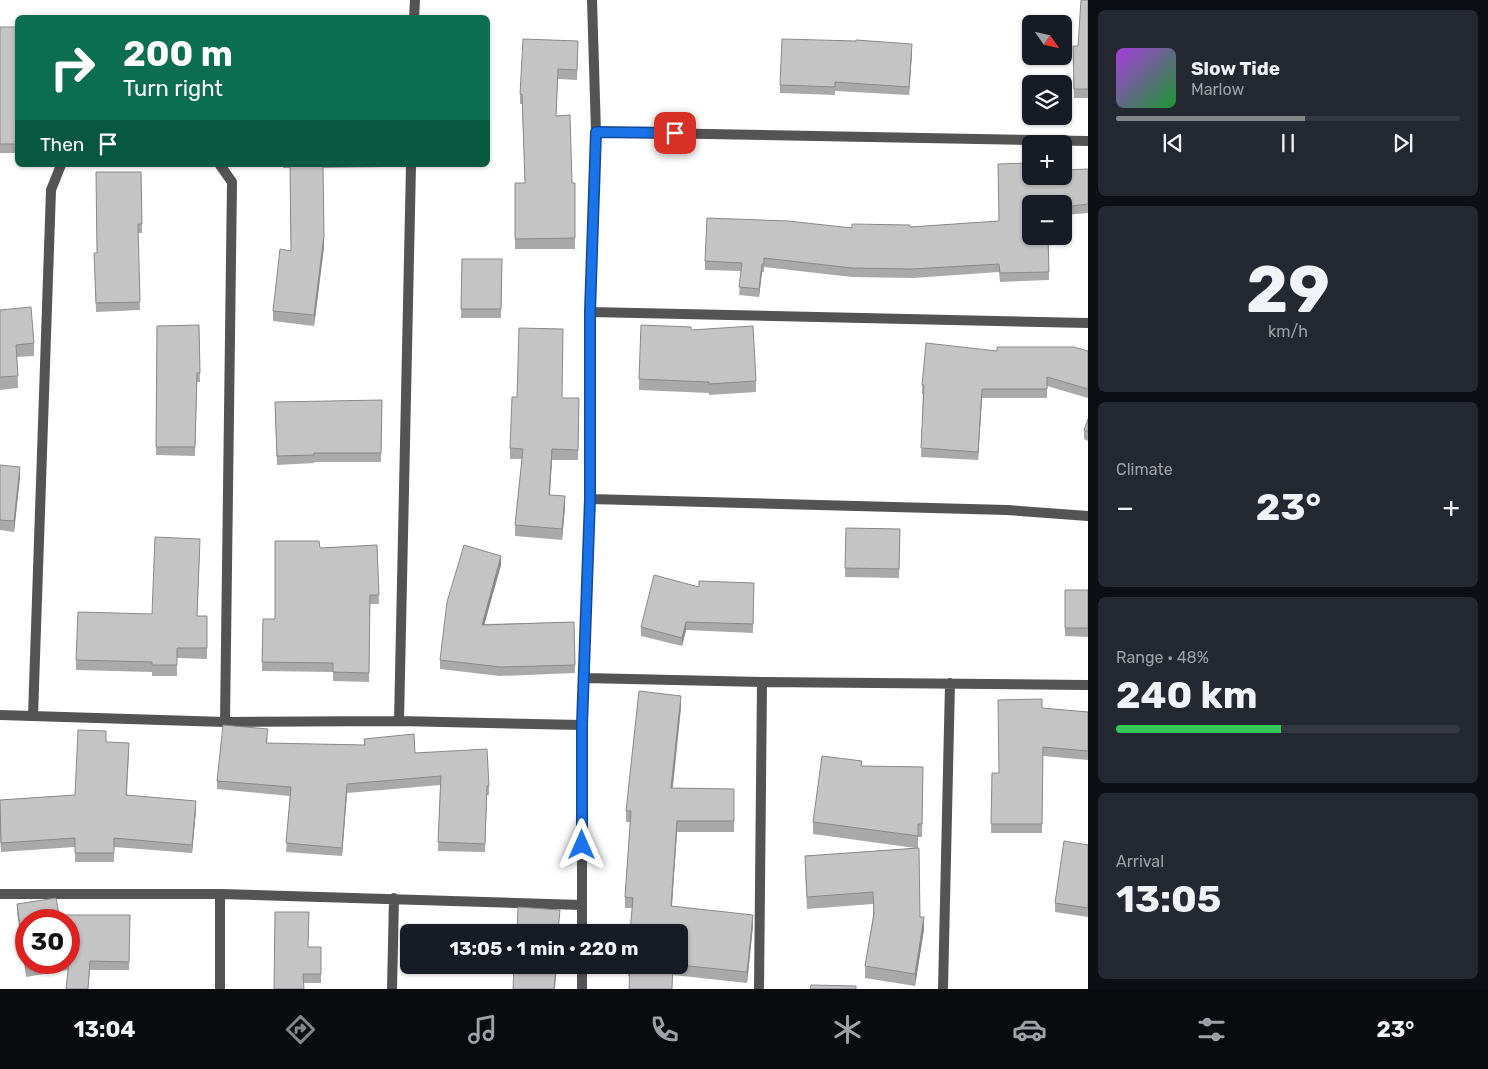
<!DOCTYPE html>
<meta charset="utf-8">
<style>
:root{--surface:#171b24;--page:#242831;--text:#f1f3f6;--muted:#9ea1a6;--line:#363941;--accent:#858687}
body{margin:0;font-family:Rubik,sans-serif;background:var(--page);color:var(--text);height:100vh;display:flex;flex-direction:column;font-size:19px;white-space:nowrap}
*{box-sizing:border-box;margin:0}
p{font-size:16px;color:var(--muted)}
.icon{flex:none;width:28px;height:28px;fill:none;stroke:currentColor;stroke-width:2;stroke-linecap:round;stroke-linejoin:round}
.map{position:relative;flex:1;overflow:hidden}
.panel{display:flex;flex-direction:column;gap:10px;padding:10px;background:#0d0f14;width:400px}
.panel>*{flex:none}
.guide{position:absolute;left:15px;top:15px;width:475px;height:152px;border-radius:8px;box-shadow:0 1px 4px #0004;background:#0b6e4f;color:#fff;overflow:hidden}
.needle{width:32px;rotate:124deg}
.tools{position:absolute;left:1022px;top:15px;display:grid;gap:10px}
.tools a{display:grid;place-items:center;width:50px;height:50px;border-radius:8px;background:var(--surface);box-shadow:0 1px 4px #0004;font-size:25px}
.speed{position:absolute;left:15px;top:909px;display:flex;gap:10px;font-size:25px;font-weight:700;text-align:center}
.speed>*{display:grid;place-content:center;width:65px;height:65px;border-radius:50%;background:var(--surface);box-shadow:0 1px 4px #0004;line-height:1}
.speed .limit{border:8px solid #d22;background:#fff;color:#111}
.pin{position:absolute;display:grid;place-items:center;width:42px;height:42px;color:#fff;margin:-21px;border-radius:10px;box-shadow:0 2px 8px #0006}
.me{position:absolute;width:55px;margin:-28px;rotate:0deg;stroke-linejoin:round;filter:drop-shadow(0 0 4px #0008)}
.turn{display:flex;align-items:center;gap:18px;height:105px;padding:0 25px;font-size:22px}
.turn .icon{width:65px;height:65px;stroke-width:2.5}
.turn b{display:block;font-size:35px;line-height:42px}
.then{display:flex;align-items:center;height:48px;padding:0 25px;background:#0003;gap:10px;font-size:19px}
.big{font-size:38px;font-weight:700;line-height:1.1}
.panel .tile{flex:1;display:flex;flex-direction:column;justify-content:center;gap:8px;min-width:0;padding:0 18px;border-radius:8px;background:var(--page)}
.panel .dial{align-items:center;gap:0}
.dial b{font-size:65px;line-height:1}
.song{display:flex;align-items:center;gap:15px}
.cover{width:60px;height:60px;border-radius:8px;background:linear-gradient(135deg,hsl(280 70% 55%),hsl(130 70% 35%))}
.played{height:5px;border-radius:2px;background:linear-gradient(90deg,var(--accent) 55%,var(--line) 55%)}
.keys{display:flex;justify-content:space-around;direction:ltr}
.heat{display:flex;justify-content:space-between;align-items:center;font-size:28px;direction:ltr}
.charge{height:8px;border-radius:4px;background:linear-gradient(90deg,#34c759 48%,var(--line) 0)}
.trip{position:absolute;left:400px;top:924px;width:288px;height:50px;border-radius:8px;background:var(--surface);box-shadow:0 1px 4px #0004;font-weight:700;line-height:50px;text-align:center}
.tabs{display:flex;height:80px;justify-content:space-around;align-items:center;background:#090b0e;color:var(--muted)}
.tabs .icon{width:35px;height:35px}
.tabs .current{color:var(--accent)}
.tabs b{font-size:22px;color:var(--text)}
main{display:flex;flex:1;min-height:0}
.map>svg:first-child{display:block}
</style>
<main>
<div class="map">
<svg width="1088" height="989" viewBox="0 0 1088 989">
<rect width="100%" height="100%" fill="#fff"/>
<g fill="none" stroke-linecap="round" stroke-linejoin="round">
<path stroke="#545454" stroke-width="10" d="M 414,18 L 415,0
M 596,132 L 1088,141
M 220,165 L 232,182 L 225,722
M 590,312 L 1088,323
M 590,499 L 1007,510 L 1088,516
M 585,678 L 762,682 L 1088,685
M 0,715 L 225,722 L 399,721 L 582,725
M 33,716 L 51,190 L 61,165
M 399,721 L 411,165
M 0,894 L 220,894 L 582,905
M 582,932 L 582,725 L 590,499 L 590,312 L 596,132 L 592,0
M 220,989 L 220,894
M 392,989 L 394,898
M 582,989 L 582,965
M 759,989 L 762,682
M 943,989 L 950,683"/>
</g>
<path fill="#a9a9a9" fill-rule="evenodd" d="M 1088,0 L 1088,98 L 1074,98 L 1073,46 L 1078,46 Z
M 0,27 L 18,27 L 18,153 L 0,153 Z
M 856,41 L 912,52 L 909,95 L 835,91 L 835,95 L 780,93 L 780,85 Z
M 578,51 L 577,80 L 558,79 L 556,116 L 572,183 L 575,183 L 575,249 L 515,249 L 515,183 L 525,183 L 522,104 L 520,104 L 520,94 Z
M 283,165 L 384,165 L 384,167 L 323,168 L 324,247 L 314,326 L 273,321 L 273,311 L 291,251 L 290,168 L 283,168 Z
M 1088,169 L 1088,213 L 1064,215 L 1064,204 L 1031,204 L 1048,236 L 1049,280 L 1000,282 L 999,272 L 913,278 L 852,277 L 764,267 L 764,272 L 762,272 L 759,297 L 739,295 L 741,271 L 705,270 L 705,261 L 852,228 L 910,227 L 999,221 L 1031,176 Z
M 141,172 L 142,233 L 138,233 L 140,310 L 96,312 L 94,253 L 97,253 Z
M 462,259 L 502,259 L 501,318 L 461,318 Z
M 0,310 L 34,343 L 34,356 L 17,357 L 18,388 L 0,390 Z
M 199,325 L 200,382 L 197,382 L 195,456 L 156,455 L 157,326 Z
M 691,330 L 756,381 L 756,392 L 709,395 L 709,393 L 639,390 L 639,379 Z
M 997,351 L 1088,351 L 1088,398 L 1047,386 L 1047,398 L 982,398 L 978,460 L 921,457 L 923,394 L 922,394 L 922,385 Z
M 562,398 L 579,408 L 578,460 L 552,460 L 550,495 L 565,507 L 562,540 L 515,536 L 515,525 L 522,459 L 510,459 L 510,448 Z
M 382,400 L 381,462 L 314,462 L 314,463 L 277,465 L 275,411 Z
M 1088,419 L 1088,441 L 1084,439 L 1084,430 Z
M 0,465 L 20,477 L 14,532 L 0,530 Z
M 846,528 L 900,529 L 899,578 L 845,577 Z
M 377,545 L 379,604 L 370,604 L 369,682 L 333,681 L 333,672 L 262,671 L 263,619 L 275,619 L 320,548 Z
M 200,549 L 197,616 L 207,616 L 207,659 L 177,658 L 177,676 L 152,676 L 152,672 L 76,670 L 76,660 L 152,614 Z
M 501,565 L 484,624 L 574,622 L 575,673 L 500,676 L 440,669 L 440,660 Z
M 699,587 L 754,591 L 753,633 L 686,630 L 682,646 L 641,636 L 641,627 Z
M 1065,590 L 1088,590 L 1088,637 L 1065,636 Z
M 681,707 L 673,788 L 734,789 L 734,832 L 677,832 L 672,906 L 753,926 L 747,983 L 673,975 L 628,976 L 628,965 L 679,965 L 632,908 L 625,908 L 625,897 L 630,822 L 626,822 L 626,811 Z
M 1042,708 L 1088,712 L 1088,760 L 1043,756 L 1042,833 L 991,833 L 992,773 L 999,773 Z
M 268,737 L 267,743 L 364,745 L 364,739 L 415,753 L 489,786 L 489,795 L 487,795 L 485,852 L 438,851 L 440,785 L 347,793 L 342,856 L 286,852 L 290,796 L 217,789 L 217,781 Z
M 106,742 L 129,752 L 127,795 L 196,810 L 192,853 L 114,847 L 114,862 L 75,862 L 75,847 L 1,852 L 0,836 L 0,800 L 75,795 Z
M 862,766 L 923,767 L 922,837 L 918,837 L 918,848 L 920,917 L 924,929 L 915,986 L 865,978 L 865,966 L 873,916 L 873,904 L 807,909 L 805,868 L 805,856 L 915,848 L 813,834 L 813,822 Z
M 1088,845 L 1088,917 L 1055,912 L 1055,903 Z
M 17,904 L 59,915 L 130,915 L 129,970 L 90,970 L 88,989 L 66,989 L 68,970 L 26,977 L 17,913 ZM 69,920 L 69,962 L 26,962 Z
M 308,947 L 321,947 L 321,983 L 303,983 L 274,989 Z"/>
<path fill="#898989" d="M 912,44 L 912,52 L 909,95 L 909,87 Z
M 324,236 L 324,247 L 314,326 L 314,315 Z
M 762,264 L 762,272 L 759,297 L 759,289 Z
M 982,389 L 982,398 L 978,460 L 978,452 Z
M 552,449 L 552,460 L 549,505 L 549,495 Z
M 20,467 L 20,477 L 14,532 L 14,521 Z
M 565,496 L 565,507 L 562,540 L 562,529 Z
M 501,556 L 501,565 L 482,633 L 482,625 Z
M 686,622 L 686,630 L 682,646 L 682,638 Z
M 681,696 L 681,707 L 671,799 L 671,788 Z
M 347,784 L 347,793 L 342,856 L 342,848 Z
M 196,801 L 196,810 L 192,853 L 192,845 Z
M 677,821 L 677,832 L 671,917 L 671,906 Z
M 753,915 L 753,926 L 747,983 L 747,972 Z
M 924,917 L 924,929 L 915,986 L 915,974 Z
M 556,965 L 557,965 L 555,989 L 554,989 Z"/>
<path fill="#c4c4c4" stroke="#898989" d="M 1081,0 L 1088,0 L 1088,89 L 1074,89 L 1073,46 L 1078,46 Z
M 0,27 L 18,27 L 18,144 L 0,144 Z
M 523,39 L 578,41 L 577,70 L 558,69 L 556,116 L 570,115 L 572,183 L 575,183 L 575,238 L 515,239 L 515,183 L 525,183 L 522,94 L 520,94 Z
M 782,39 L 856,41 L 856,40 L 912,44 L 909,87 L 835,82 L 835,87 L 780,85 Z
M 1031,163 L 1031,176 L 1064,176 L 1064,170 L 1088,169 L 1088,204 L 1064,207 L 1064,204 L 1031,204 L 1031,236 L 1048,236 L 1049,272 L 1000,273 L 999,264 L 913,269 L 852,268 L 764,258 L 764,264 L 762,264 L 759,289 L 739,287 L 742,263 L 705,261 L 707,218 L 788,221 L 852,228 L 852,224 L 910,225 L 910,227 L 999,221 L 998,164 Z
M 290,165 L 323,165 L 324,236 L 314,315 L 273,311 L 280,249 L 291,251 Z
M 96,172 L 141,172 L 142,224 L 138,224 L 140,302 L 96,303 L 94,253 L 97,253 Z
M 462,259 L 502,259 L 501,309 L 461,309 Z
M 31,307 L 34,343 L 16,345 L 18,376 L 0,377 L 0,310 Z
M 199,325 L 200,373 L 197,373 L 195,447 L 156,447 L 157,326 Z
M 641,325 L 691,327 L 691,330 L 753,326 L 756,381 L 709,384 L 709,382 L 639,379 Z
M 519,328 L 563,329 L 562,398 L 579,398 L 578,450 L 552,449 L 549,495 L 565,496 L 562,529 L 515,525 L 523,449 L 510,448 L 512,397 L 517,397 Z
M 926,343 L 997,351 L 997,347 L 1074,347 L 1088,351 L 1088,389 L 1047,377 L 1047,389 L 982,389 L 978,452 L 921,448 L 924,385 L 922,385 Z
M 382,400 L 381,453 L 314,453 L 314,455 L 277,456 L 275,402 Z
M 1088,419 L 1088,432 L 1084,430 Z
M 0,465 L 20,467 L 14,521 L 0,520 Z
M 846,528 L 900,529 L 899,569 L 845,568 Z
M 155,537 L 200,539 L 197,616 L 207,616 L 207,648 L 177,648 L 177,665 L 152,665 L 152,662 L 76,660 L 78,612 L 152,614 Z
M 275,541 L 319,541 L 320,548 L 377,545 L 379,595 L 370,595 L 369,673 L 333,672 L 333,663 L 262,662 L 263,619 L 275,619 Z
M 464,545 L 501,556 L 482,625 L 574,622 L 575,665 L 500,667 L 440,660 L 447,602 Z
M 654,575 L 699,587 L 699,581 L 754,583 L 753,624 L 686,622 L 682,638 L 641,627 Z
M 1065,590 L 1088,590 L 1088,628 L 1065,628 Z
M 639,691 L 681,696 L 671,788 L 734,789 L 734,821 L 677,821 L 671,906 L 753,915 L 747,972 L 679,965 L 679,932 L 630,932 L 633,898 L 625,897 L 631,811 L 626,811 Z
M 1042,699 L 1042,708 L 1088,712 L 1088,751 L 1043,747 L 1042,824 L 991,824 L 992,773 L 999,773 L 998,700 Z
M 223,725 L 268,729 L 266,743 L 365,745 L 364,739 L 414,734 L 415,753 L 487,749 L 489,786 L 487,786 L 485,844 L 438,842 L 441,776 L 347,784 L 342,848 L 286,843 L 291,787 L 217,781 Z
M 78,730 L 106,731 L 106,742 L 129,743 L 126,795 L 196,801 L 192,845 L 114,838 L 114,853 L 75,853 L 75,838 L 1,843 L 0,800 L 75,795 Z
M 822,756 L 862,761 L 861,766 L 923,767 L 922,824 L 918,824 L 918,836 L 813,822 Z
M 1064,841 L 1088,845 L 1088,908 L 1055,903 Z
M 919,848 L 920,917 L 924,917 L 915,974 L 865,966 L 874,914 L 873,892 L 807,897 L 805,856 Z
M 56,898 L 59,915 L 130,915 L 129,962 L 90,961 L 88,989 L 66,989 L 69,962 L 69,920 L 26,920 L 26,962 L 63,962 L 26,968 L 17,904 Z
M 518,907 L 560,910 L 558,932 L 517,932 Z
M 275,912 L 309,912 L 308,947 L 321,947 L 321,974 L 303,974 L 304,989 L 274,989 Z
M 514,965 L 556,965 L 554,989 L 513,989 Z
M 628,965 L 673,965 L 672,989 L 629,989 L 630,965 Z
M 811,985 L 856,986 L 856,989 L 810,989 Z"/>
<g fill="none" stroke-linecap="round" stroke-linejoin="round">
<defs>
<path id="route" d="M 582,845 L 582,725 L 590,499 L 590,312 L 596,132 L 675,133"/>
</defs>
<use href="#route" stroke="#114b97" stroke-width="12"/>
<use href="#route" stroke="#1a73e8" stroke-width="9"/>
</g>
</svg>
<div class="tools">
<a><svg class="needle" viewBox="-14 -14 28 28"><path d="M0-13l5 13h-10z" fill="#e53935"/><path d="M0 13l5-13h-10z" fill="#9ea1a6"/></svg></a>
<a><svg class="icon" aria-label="layers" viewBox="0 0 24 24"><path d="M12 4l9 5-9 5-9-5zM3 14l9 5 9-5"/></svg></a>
<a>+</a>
<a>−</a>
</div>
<div class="speed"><div class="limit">30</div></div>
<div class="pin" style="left:675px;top:133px;background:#d93025"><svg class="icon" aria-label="arrive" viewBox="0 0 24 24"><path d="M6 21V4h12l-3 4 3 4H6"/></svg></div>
<svg class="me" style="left:582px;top:845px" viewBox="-20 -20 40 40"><path d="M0-17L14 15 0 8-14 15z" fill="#1a73e8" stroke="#fff" stroke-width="4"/></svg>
<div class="trip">13:05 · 1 min · 220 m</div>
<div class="guide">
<div class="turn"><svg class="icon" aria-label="right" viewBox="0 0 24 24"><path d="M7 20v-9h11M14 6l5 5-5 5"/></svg><div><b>200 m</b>Turn right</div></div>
<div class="then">Then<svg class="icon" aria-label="arrive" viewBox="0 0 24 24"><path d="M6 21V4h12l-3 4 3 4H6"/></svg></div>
</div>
</div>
<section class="panel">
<div class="tile">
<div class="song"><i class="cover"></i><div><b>Slow Tide</b><p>Marlow</p></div></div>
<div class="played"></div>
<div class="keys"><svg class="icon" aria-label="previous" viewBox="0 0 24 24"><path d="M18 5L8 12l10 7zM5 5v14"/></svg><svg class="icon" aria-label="pause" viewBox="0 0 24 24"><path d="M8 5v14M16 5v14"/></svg><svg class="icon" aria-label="next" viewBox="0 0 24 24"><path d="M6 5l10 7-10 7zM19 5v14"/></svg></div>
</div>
<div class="tile dial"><b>29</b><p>km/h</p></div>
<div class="tile"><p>Climate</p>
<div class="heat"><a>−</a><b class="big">23°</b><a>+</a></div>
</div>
<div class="tile"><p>Range · 48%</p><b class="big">240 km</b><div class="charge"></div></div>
<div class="tile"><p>Arrival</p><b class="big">13:05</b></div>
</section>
</main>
<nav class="tabs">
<b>13:04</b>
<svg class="icon current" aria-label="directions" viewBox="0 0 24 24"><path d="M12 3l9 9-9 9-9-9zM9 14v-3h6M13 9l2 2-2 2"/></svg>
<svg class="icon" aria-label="music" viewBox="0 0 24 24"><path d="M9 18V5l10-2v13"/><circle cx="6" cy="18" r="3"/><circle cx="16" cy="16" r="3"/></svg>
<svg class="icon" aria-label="phone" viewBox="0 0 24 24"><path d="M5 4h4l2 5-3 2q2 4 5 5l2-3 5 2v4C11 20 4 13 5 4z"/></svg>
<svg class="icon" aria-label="climate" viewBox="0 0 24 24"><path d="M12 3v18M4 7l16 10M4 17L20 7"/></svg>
<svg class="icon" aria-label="car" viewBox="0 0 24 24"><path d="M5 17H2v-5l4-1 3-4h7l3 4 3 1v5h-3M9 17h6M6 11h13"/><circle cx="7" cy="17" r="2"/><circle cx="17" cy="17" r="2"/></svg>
<svg class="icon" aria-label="filters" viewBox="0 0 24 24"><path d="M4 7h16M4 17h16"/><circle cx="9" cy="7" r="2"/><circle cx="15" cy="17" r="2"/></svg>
<b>23°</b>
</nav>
